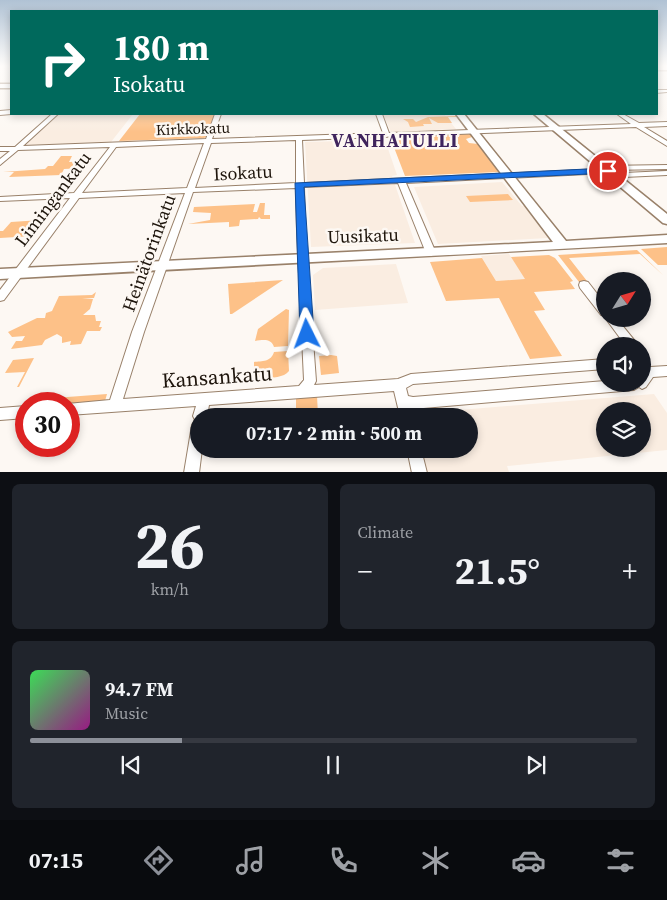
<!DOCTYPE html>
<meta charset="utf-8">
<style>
:root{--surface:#171b24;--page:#20242c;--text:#f1f3f6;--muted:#9ea1a6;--line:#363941;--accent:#8c9099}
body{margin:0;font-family:"Source Serif 4",serif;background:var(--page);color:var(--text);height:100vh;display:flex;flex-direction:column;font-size:19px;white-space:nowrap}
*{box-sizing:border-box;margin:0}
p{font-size:16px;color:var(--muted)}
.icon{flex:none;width:28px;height:28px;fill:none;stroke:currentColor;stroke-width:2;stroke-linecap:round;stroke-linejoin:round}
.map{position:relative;height:472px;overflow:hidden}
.drawer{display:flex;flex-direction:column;gap:12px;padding:12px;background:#0d0f14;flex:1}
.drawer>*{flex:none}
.top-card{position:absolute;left:10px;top:10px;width:648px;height:105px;border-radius:0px;box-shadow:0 2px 8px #0003;background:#00695c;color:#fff;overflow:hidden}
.needle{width:32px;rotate:53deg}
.tools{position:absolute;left:596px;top:272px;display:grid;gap:10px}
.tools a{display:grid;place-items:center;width:55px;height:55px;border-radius:50%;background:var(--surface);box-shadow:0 2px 8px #0003;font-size:25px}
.speed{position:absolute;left:15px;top:392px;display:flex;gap:10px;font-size:25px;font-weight:700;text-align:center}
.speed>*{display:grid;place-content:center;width:65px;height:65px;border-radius:50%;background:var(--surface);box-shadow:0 2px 8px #0003;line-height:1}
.speed .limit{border:8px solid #d22;background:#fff;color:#111}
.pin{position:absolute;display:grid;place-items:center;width:42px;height:42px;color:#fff;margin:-21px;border:2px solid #fff;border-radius:50%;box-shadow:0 1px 5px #0007}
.me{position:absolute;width:55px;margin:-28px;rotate:357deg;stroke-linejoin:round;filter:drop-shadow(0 0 4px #0008)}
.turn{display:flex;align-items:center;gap:18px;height:105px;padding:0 20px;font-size:22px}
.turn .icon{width:65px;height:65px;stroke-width:2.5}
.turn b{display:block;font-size:35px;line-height:42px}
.big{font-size:38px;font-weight:700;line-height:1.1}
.drawer .widget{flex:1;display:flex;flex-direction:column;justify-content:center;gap:8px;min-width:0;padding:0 18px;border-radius:8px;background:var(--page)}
.drawer .dial{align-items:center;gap:0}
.dial b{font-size:65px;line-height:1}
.song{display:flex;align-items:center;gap:15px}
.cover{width:60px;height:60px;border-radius:8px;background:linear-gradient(135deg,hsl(130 70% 55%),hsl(310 70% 35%))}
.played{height:5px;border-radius:2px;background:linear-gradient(90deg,var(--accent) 25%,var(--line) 25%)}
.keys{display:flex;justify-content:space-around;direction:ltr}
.heat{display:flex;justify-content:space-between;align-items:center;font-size:28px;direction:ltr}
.drawer .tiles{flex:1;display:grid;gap:12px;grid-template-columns:1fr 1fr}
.widget:last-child{grid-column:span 2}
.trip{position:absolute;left:190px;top:408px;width:288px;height:50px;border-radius:25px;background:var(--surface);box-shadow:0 2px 8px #0003;font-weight:700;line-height:50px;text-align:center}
.tab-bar{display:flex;height:80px;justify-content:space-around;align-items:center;background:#090b0e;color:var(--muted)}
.tab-bar .icon{width:35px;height:35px}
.tab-bar .active{color:var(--accent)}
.tab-bar b{font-size:22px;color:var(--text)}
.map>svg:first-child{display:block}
</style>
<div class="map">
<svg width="667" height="473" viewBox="0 0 667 473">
<rect width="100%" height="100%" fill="#fdf8f3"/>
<path fill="#faede1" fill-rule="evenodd" d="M 59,114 L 133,114 L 111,142 L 26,145 Z
M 383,114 L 444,114 L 456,129 L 391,132 Z
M 385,140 L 397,175 L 392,176 L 415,243 L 311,247 L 305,142 Z
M 502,182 L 522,206 L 524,206 L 548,238 L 438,244 L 414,187 Z
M 509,254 L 526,279 L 496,281 L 481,256 Z
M 396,264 L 408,303 L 315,310 L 313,275 L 323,268 Z
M 654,394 L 667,413 L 667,450 L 507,466 L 509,472 L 503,473 L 426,472 L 420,449 L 469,449 L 469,416 L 412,416 L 411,414 ZM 605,411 L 642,411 L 642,449 L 605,449 Z"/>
<path fill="#fdc188" d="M 140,114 L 215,114 L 206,137 L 204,138 L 119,141 Z
M 428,117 L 456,116 L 457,117 L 448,117 L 452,123 L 438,123 L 429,118 L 432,124 L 423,124 L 424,126 L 410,127 L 408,122 L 403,119 L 413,119 L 416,122 Z
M 470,134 L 472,137 L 466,139 L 469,143 L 478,144 L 499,172 L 405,176 L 390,137 Z
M 61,156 L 72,156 L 69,162 L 90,161 L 85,168 L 64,169 L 61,175 L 9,177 L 14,172 L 3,172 L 45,169 L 48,166 L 53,166 Z
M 508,194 L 513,200 L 470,202 L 466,196 Z
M 260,203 L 265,203 L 264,215 L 270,215 L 270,219 L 261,219 L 259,217 L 258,219 L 240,220 L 239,226 L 229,227 L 229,222 L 188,224 L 210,220 L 211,213 L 193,212 L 194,207 L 255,204 L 253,212 L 257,212 Z
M 41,220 L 40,222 L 43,222 L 33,236 L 0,238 L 0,231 L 3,231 L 11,222 Z
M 667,247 L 667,265 L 658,265 L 641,249 Z
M 637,250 L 664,276 L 640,254 L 569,258 L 587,281 L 579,282 L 558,255 Z
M 549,255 L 555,258 L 573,281 L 570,282 L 575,289 L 534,292 L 545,310 L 534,311 L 562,356 L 530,359 L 499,298 L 446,301 L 430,262 L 482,258 L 496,281 L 525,279 L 511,257 Z
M 283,280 L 232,314 L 230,314 L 228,284 Z
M 96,292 L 94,298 L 82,298 L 93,299 L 90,309 L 83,315 L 95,315 L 96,321 L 101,321 L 99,327 L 102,327 L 100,331 L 87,331 L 81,344 L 70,345 L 71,341 L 62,343 L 62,337 L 57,334 L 45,340 L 42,345 L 11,349 L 16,341 L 22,341 L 25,336 L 12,337 L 8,332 L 37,318 L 45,318 L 46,313 L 52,311 L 59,296 L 92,295 Z
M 286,309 L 289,310 L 288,346 L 274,347 C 271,338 263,340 255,341 L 258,329 Z
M 288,351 L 289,371 C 282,380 264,377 254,378 L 254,362 C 262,361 271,362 274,352 Z
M 331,355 L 337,356 L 339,373 L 321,375 L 319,356 Z
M 34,358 L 19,387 L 17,387 L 25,372 L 5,373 L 13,360 Z
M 107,394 L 105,401 L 65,404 L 26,404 L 28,400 Z
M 317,396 L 318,415 L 296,416 L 296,398 Z"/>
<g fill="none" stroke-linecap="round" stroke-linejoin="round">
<defs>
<path id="street" d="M 656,90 L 667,90 L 667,92 L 656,93 Z
M 11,110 L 11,114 L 0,115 L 0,111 Z
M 52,114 L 58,114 L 23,146 L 206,139 L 215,114 L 221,114 L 212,139 L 383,133 L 376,114 L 382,114 L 389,133 L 631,124 L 617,114 L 623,114 L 639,123 L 667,122 L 667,126 L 644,127 L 667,141 L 667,146 L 636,127 L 302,140 L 304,183 L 601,169 L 602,167 L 604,166 L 667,165 L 667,169 L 611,170 L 610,172 L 608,173 L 406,183 L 436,253 L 431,256 L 426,253 L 398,183 L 304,187 L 305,231 L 316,381 L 314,385 L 398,379 L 411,374 L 605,359 L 605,369 L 413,384 L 406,388 L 408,396 L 413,397 L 605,381 L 605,384 L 642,384 L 642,364 L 650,367 L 667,366 L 667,376 L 653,377 L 646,387 L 642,389 L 639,387 L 634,390 L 412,409 L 414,416 L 400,416 L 394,391 L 209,405 L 207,416 L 199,416 L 199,449 L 202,449 L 199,473 L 184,473 L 192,425 L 195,420 L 193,416 L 196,406 L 69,415 L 69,404 L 67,404 L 110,400 L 132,332 L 185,193 L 79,198 L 4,300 L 0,301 L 0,290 L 70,198 L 0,201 L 0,197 L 74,193 L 110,147 L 18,150 L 0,165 L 0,159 L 10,151 L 0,151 L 0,147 L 15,147 ZM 296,140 L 296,183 L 195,188 L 211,143 ZM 204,143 L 187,188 L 82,193 L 116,147 ZM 296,188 L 297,231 L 304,380 L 299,386 L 123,399 L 144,332 L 193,192 Z
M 667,171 L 667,175 L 624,177 L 620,175 L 624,173 Z
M 584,281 L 588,282 L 605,304 L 605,316 L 601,315 L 580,288 L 579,285 L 580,282 Z
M 606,319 L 617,319 L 639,346 L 626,346 Z
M 26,406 L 26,418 L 0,420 L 0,408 Z
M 407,449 L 421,449 L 427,473 L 412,473 Z"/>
<path id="secondary" d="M 656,66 L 667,66 L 667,70 L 656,70 Z
M 0,84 L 11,84 L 11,88 L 0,88 Z
M 456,114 L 464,114 L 566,241 L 667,235 L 667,243 C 445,256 222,266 0,279 L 0,269 L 553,242 Z
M 534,114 L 543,114 L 667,214 L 667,224 L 663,223 Z"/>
</defs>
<use href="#street" stroke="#99816a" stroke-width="2"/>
<use href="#secondary" stroke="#99816a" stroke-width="3"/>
<use href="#street" fill="#fff" fill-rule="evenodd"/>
<use href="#secondary" fill="#fff" fill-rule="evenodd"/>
</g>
<linearGradient id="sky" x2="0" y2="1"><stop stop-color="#b0c2d4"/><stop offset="0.5" stop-color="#fefcfa"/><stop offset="1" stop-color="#fefcfa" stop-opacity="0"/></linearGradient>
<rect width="667" height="132" fill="url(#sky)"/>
<path fill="#1a73e8" stroke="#114b97" d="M 608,168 L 611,169 L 611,173 L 304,187 L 314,334 L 312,338 L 307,340 L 302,338 L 300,334 L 295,183 Z"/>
<g text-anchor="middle" stroke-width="5" stroke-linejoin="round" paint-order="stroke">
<g font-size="15" fill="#1e150c" stroke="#fdf8f3">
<text transform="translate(193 129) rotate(-2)" y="5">Kirkkokatu</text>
</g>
<g font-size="18" fill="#1e150c" stroke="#fdf8f3">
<text transform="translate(243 173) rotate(-3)" y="6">Isokatu</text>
<text transform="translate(53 199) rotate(-53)" y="6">Limingankatu</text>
<text transform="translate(363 236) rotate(-2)" y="6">Uusikatu</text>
<text transform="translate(149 253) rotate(-70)" y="6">Heinätorinkatu</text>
</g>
<g font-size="19" font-weight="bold" letter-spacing="1" fill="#3f245d" stroke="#fdf8f3">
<text x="395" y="147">VANHATULLI</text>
</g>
<g font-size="21" fill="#1e150c" stroke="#fdf8f3">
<text transform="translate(217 377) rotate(-4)" y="7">Kansankatu</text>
</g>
</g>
</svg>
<div class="tools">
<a><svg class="needle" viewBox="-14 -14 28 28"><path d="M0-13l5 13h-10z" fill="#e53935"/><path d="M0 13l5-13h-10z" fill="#9ea1a6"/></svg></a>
<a><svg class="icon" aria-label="sound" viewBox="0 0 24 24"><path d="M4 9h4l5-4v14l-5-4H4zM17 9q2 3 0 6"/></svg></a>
<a><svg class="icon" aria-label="layers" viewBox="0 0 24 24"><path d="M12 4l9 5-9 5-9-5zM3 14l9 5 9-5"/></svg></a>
</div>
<div class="speed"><div class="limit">30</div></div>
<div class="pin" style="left:608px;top:171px;background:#d93025"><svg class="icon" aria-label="arrive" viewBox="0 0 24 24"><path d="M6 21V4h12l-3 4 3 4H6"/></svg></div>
<svg class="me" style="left:307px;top:334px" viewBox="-20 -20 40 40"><path d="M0-17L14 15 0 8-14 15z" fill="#1a73e8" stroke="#fff" stroke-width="4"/></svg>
<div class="trip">07:17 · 2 min · 500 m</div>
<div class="top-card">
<div class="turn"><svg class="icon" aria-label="right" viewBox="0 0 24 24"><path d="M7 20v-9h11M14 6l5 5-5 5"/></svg><div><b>180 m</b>Isokatu</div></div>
</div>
</div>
<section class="drawer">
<div class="tiles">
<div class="widget dial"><b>26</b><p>km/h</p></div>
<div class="widget"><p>Climate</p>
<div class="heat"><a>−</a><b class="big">21.5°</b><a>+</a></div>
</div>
<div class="widget">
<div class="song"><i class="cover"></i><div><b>94.7 FM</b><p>Music</p></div></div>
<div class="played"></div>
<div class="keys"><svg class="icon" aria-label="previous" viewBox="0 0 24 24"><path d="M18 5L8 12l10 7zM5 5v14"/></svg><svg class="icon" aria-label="pause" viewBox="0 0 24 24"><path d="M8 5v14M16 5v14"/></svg><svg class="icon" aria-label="next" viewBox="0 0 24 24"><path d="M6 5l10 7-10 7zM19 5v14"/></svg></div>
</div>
</div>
</section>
<nav class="tab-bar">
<b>07:15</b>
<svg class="icon active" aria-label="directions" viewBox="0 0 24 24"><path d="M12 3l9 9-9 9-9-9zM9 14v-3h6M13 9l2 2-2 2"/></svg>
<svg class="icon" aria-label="music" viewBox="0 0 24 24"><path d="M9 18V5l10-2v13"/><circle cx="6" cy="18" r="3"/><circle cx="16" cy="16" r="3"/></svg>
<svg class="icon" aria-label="phone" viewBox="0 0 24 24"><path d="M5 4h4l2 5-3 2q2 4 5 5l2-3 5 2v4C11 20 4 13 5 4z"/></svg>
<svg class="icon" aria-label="climate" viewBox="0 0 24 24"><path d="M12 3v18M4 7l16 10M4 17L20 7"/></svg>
<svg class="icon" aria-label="car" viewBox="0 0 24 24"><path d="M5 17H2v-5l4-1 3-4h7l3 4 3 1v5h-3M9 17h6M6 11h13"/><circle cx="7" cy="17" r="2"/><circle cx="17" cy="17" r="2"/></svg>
<svg class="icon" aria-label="filters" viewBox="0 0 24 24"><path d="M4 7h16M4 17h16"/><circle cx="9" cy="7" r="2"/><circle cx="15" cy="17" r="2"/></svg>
</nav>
